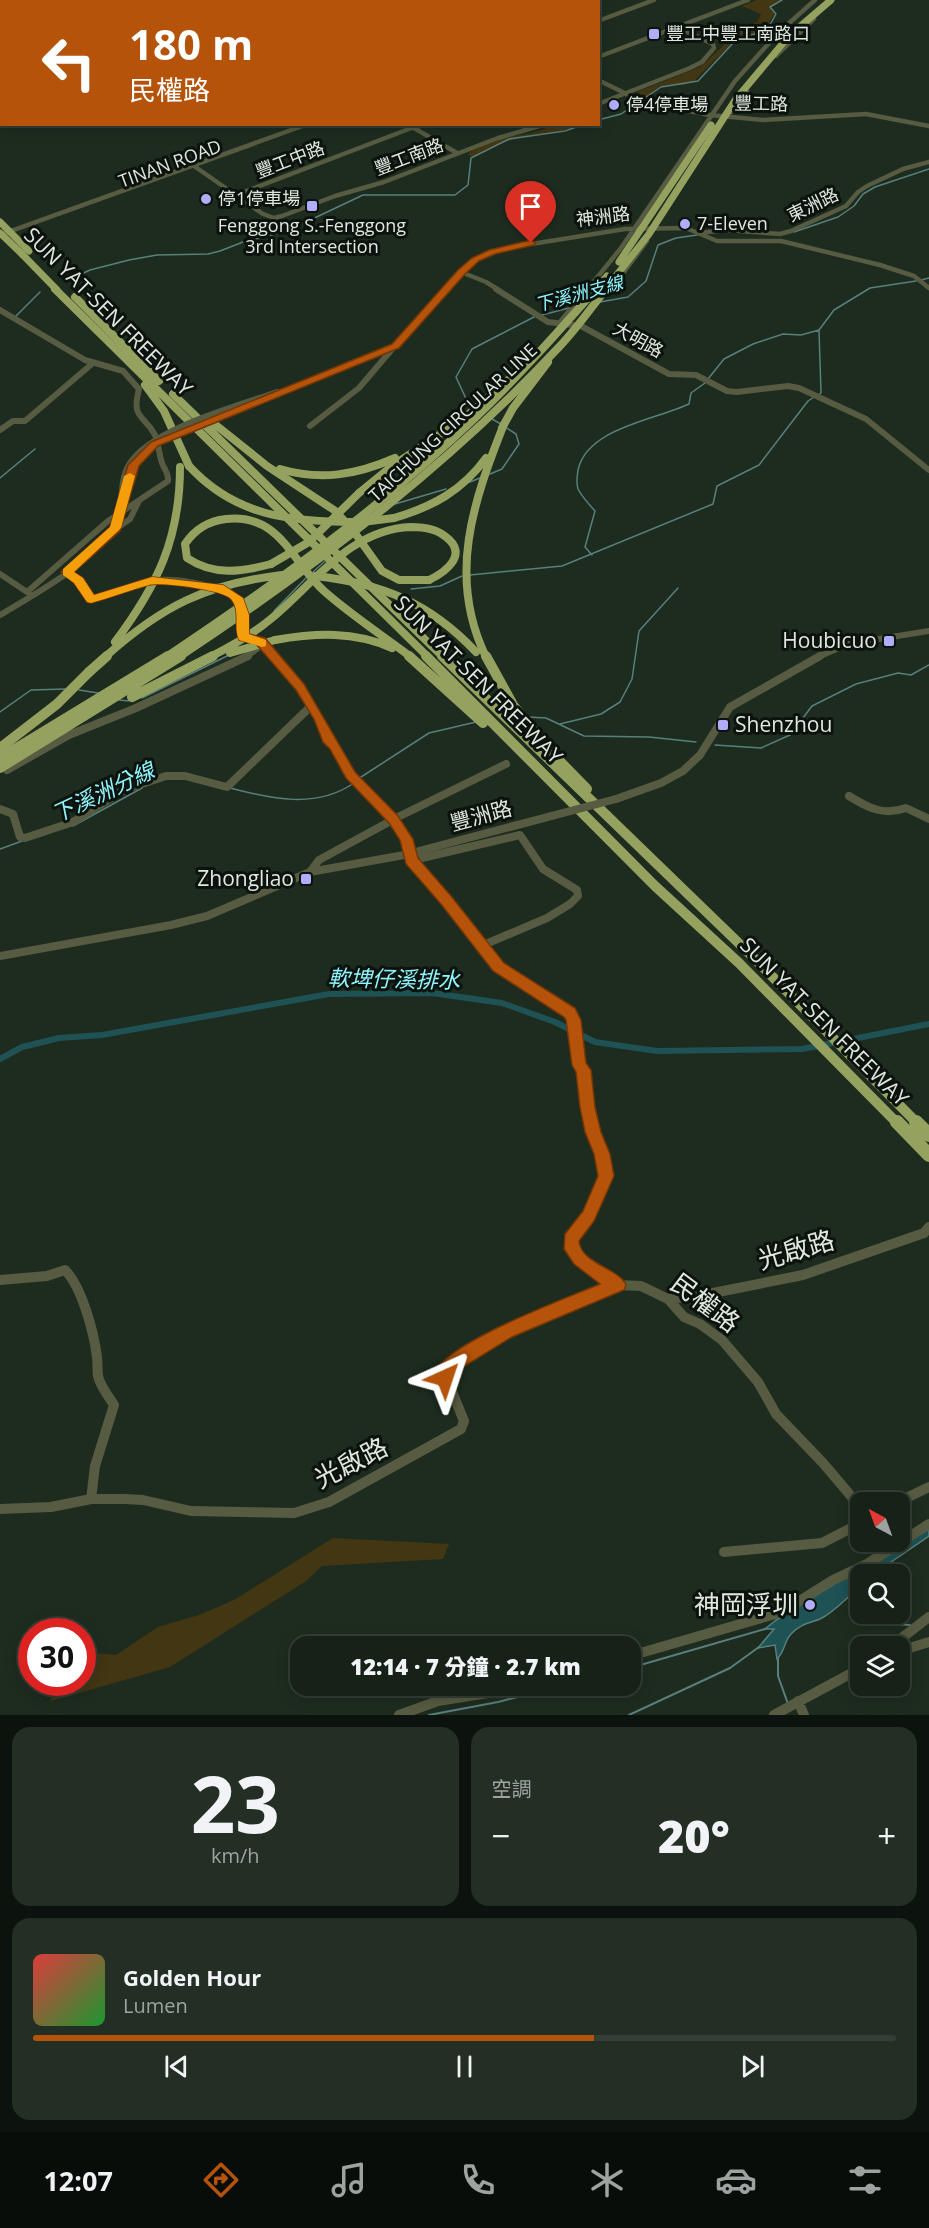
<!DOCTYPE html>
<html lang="zh-TW">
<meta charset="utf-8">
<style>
:root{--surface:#162117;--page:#232e24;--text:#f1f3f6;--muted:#9ea3a1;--line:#353e36;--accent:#b45309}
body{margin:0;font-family:"Open Sans","Noto Sans TC",sans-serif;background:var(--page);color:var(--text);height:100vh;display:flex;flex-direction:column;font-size:22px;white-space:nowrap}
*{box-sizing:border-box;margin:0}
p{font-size:20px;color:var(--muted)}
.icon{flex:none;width:33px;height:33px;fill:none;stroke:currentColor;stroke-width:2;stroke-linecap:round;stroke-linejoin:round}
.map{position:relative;height:1715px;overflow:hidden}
.sheet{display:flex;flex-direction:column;gap:12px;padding:12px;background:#0c120d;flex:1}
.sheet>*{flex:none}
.hud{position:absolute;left:0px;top:0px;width:600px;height:126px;box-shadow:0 3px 15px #0003,0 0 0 2px var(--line);background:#b45309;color:#fff;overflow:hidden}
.needle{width:39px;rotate:319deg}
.fabs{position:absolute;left:850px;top:1492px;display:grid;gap:12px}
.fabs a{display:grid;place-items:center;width:60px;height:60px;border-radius:12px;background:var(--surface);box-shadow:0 3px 15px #0003,0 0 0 2px var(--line);font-size:30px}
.speed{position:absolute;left:18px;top:1618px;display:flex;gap:12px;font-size:30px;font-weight:700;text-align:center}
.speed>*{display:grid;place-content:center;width:78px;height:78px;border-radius:50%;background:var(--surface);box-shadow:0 3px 15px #0003,0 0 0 2px var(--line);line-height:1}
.speed .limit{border:9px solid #d22;background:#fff;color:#111}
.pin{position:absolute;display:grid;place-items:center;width:51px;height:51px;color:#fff;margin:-62px -26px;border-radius:50% 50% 50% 0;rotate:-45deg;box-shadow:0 0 6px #0007}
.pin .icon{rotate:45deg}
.me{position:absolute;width:66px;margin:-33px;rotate:42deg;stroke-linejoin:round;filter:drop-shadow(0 0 4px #0008)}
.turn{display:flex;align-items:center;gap:21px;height:126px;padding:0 30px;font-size:27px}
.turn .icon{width:78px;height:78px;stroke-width:2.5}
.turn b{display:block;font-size:42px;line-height:51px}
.big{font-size:45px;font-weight:800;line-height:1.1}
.sheet .widget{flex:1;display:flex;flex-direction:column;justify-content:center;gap:9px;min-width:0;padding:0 21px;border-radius:18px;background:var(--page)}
.sheet .dial{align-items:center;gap:0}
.dial b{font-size:78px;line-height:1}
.song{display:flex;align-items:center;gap:18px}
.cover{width:72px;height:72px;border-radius:9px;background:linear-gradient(135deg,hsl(0 70% 55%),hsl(130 70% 35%))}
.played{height:6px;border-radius:3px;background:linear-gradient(90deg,var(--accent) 65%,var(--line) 65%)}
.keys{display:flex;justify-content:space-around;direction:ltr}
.heat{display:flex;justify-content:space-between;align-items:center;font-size:33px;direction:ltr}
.sheet .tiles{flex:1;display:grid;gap:12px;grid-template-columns:1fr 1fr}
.widget:last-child{grid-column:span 2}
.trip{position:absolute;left:290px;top:1636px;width:351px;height:60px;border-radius:18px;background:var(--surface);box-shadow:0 3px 15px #0003,0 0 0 2px var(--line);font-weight:800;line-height:60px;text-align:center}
.menu{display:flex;height:96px;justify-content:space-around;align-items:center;background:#090d09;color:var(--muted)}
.menu .icon{width:42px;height:42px}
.menu .selected{color:var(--accent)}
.menu b{font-size:27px;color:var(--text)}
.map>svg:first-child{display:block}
</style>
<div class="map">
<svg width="929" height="1715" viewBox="0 0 929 1715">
<rect width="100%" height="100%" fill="#1e2c1f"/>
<path fill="#433613" d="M 5,0 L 223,0 L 2,2 L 0,89 L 0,1 Z
M 757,0 L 782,0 L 769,7 L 775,13 L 767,26 L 754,34 L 734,41 L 694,81 L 684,85 L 660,86 L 643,100 L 635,95 L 637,92 L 700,67 L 724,45 L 716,41 L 757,22 L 761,14 L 742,6 Z
M 556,125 L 582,125 C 543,139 510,132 473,157 L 468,155 L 471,151 L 503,138 L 532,133 Z
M 333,1538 L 449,1544 L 443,1559 L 322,1566 L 306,1581 L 170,1667 L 51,1701 L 53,1683 L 82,1683 L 83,1652 L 116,1655 L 158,1627 L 199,1615 L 234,1600 Z"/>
<path fill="#1e5255" stroke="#587f7e" stroke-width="1.5" d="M 263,0 L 516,0 L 258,1 Z
M 929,1525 L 929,1536 L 872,1575 L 861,1575 L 861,1586 C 848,1596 835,1612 820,1619 C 810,1623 800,1624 791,1634 C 784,1641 785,1652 777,1659 L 775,1645 L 758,1648 L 774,1629 L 765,1629 L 776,1620 Z"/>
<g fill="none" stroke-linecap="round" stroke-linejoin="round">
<path stroke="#587f7e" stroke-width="1.5" d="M 598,120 L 621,114 L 661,87 L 698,81 L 734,42 L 762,31 L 771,23 L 776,14 L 770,7 L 782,0
M 794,232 L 838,217 L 854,206 L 863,194 L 875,187 L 929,169
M 75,277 L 90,270 L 129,260 L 157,255 L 208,254 L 220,251 L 243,242 L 287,231 L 363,195 L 455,195 L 468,185 L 471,158 L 509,139 L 565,131 L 585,124
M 921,280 L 929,278
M 600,302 L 628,297 L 646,281 L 658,245 L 676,238 L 697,235
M 542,315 L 569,308
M 16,316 L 40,292
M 708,379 L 724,359 L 753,344 L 783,334 L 801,335 L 819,330 L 834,310 L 870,288 L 916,281
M 818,395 L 821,393 L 819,330
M 468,403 L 456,377 L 472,349 L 534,317
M 492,419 L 501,424
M 490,474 L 502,469 L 519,444 L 516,434 L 505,427
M 0,478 L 35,449
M 470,482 L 480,478
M 395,504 L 446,489
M 592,555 L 585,547 L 595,511 C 589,504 582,497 578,489 C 576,483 577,476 578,470 C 587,428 655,420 689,404 L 691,393 L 705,383
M 313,572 L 325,561
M 470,575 L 562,566 L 713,504 L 717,486 L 759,465 L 808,401 L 814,397
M 411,589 L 440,586 L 462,576
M 274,611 L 306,578
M 79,690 L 98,693
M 142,698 L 227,656
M 119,700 L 129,701
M 0,712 L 31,690 L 65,689
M 528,717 L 546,718 L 584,736 L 649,737 L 696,742
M 560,724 L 601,714 L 620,702 L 632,679 L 639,631 L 678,588
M 715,745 L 761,748 L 790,735 L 812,706 L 856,684 L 898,673 L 911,675 L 929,665
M 358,779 L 429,733 L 476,722
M 230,788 C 272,799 316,809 354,783
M 73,826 L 142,788
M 0,849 L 22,841"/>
<path stroke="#587f7e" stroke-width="2" d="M 849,1593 L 861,1606
M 869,1614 L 877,1623 L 910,1625
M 778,1658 L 778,1676 L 788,1704
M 630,1668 L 765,1629
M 429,1715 L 498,1702 L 560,1686
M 629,1715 L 730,1668 L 759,1647"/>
<path stroke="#1e5255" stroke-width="6" d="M 0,1059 L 22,1047 L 59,1038 L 102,1035 L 329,994 L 432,993 L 502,1003 L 555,1022 L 595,1042 L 657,1051 L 802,1049 L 929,1024"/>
<path stroke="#565b41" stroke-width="4.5" d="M 598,21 L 654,0
M 776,56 L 814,19
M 598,57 L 748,0
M 598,80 L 643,102 L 710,115 L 763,120 L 866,114 L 929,126
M 598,104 L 690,68 L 702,62 L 714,48 L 713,44 L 677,27
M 731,112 L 747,91
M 407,124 L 457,153
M 194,166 L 263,214 L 274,218 L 282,216 L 335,196 L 384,182 L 498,138 L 546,124
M 236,195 L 422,124
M 698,233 L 727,230 L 780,234 L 791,231 L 846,206 L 858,192 L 867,186 L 903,169 L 929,162
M 0,235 L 308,124
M 461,272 L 486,282 L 499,290
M 624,272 L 647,241
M 445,290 L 476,259 L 507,248 L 625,229 L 686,228 L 717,241 L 781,241 L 880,265 L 914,276 L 929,288
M 587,290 L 621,248 L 735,81 L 778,33 L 815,0"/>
<path stroke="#565b41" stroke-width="6" d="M 496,289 L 548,322 L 581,326 L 669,374 L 696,375 L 727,391 L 737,392 L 788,386 L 799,388 L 866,419 L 929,470
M 0,310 L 85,360 L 123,371 L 139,389 C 131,420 144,414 155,435 C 159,444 159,455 162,463 C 165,471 169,473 168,481 L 108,521 L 27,592 L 32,596
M 560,323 L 588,289
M 279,394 L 395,346 L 446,289
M 310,426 L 359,388 L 394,347
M 0,430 L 13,421 L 25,421 L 93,363
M 117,528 L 130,519 L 139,501
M 67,572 L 79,580 L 91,599 C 112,597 129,584 149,581 C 173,577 221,584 238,601 L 244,637 L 260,641 L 274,657
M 0,574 L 27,592
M 0,615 C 42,590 96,562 120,517
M 246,657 L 262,645
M 818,657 L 848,644 L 929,631"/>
<path stroke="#565b41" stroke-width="8" d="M 273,656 L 300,687 L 320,719 L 329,742 L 335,746 L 350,775 L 394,820 L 406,839 L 411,860 L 446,900 L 498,967 L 569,1012 L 573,1020 L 579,1065 L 584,1070 L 591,1124
M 7,770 L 69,735 L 136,708 L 248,656
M 849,796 C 868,808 884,816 906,808 L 929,819
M 616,799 L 661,783 L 683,771 L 700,755 L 730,707 L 820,656
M 0,809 L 13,814 L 20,837 L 25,838 L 73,822 L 124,790 L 166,776 L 185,776 L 227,787 L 310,707
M 410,854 L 422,858 L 520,835 L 543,869 L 577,890 L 578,896 L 570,904 L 547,918 L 481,946
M 310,872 L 319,860 L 398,817 L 506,764
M 0,956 L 171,925 L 207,916 L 310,872 L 415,853"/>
<path stroke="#565b41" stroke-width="10" d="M 591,1122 C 593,1133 599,1143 602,1154 C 611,1186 590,1215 571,1239 L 572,1249 L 580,1259 L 602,1277 L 618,1285 L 641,1286 L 668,1299 L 684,1317 L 700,1324 L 722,1340 L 758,1382 L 776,1414 L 823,1463 L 851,1496 L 861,1512
M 0,1280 L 47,1276 L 65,1270 C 82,1287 94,1333 97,1357 C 98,1363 97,1370 98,1376 C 100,1386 109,1397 114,1405 L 95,1466 L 91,1499
M 668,1299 L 698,1296 L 803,1275 L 924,1233 L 929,1227
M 896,1503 L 929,1487
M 0,1509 L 51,1507 L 91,1499 L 125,1499 L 143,1500 L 191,1511 L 294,1513 L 329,1502 L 461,1429 L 464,1421 L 444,1372 C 495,1330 557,1309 618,1285
M 724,1552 L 822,1543 L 861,1523
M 890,1647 L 929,1617
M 900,1651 L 929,1642
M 630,1656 L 782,1612 L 833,1580 L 867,1564 L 929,1524
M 798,1701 L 804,1715
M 399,1715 L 438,1701 L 532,1686
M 774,1715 L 861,1668"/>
<path stroke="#95a25f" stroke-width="7" d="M 22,254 L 57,290"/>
<path stroke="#95a25f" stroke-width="8" d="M 55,289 L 428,657
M 75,297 L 159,381
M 145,385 L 164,411 L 189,466
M 173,394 L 443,657
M 207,418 L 267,466 L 334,510 L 352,529 L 382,571 L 399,580 L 429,580
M 502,428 L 513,408 L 548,362
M 280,469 C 321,481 356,475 395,458
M 359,493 L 392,466 L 463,419 L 513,376
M 394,518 C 432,507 462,491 486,458
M 271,564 C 241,572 214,576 187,558 L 185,544 C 195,529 208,521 226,519 C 280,513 291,561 324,591 C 351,615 382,635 411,657
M 275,640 C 316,633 354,631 392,648
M 486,657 C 447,577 473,502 504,424"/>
<path stroke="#95a25f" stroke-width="10" d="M 409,656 L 483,723
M 426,656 L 655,886 L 739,963 L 898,1124
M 442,656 L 751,955 L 918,1124
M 486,656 L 512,703
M 509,700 L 549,750 L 587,789
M 0,748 L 57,704 L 89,672"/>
<path stroke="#95a25f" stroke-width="14" d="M 897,1122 L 929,1155
M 916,1122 L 929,1135"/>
<path stroke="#565b41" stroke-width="6" d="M 120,517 C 122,500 120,478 130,463 C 153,428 238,406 277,392"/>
<path stroke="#565b41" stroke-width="8" d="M 419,851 L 616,799"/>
<path stroke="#95a25f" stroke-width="7" d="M 0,222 L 29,251
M 0,233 L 22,254
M 619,262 L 711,125
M 595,290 L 607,276
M 605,290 L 649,234 L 736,99 L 789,36 L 831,0"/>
<path stroke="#95a25f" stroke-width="8" d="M 189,466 C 235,516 290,522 355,522
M 370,521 L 394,518
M 271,564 L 309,542 L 359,493
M 315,576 C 381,583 430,603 476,652
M 115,642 C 157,586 180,539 180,467
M 230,653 L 275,640
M 105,657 C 162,606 206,584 282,575
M 166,657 C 274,585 380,508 475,418 C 518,377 557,333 596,289
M 179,657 C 315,567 448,466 560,346 C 577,328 591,308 606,289
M 210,657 C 232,646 253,634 272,618 C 315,582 351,529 411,527 C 423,527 437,529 446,537 C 469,554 446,572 429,580"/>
<path stroke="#95a25f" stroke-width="10" d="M 89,672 L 107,656
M 132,697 L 213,656
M 0,758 L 168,656
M 0,768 L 181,656"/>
</g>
<path fill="#b45309" stroke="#753606" stroke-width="1.5" d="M 531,240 L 536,243 L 534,245 L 495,254 L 479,261 L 465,274 L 399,348 L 158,446 L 139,466 L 120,531 L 74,572 L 83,578 L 94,595 L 152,577 L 223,585 L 243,598 L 249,615 L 249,634 L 265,638 L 304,684 L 355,772 L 398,816 L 413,839 L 418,858 L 451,896 L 504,963 L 575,1008 L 581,1020 L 586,1063 L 591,1070 L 595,1107 L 601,1132 L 610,1154 L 614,1176 L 594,1221 L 579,1241 C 581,1264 619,1268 626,1285 L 624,1290 L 512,1337 L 458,1370 L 453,1375 L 451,1383 L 445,1386 L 439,1383 L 435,1372 C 449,1341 567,1298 600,1284 L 574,1264 L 564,1249 L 565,1234 L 583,1211 L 598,1176 L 594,1154 L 585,1132 L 580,1107 L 576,1072 L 572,1065 L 566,1020 L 564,1017 L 493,971 L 441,904 L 406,864 L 400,840 L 389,823 L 346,778 L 330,749 L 323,742 L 314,719 L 296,690 L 256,644 L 239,640 C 233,627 241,611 231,599 C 223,590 162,582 149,585 C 130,590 110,598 91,603 L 87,602 L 74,583 L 61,572 L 110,527 L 128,465 L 151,442 L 392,344 L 458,270 L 472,258 L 489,250 Z"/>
<path fill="#f59e0b" d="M 130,473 L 135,476 L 121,528 L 74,572 L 83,578 L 94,595 L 152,577 L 223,585 L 243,598 L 249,615 L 249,634 L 266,640 L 266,646 L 262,647 L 239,640 C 233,627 241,611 231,599 C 223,590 162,582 149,585 C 130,590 110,598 91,603 L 87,602 L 74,583 L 63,575 L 63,569 L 110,527 L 124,476 Z"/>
<g fill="#b0aefa" stroke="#0c120d" stroke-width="2">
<rect x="648" y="28" width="12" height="12" rx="3"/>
<circle cx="614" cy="105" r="6"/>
<circle cx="206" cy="199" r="6"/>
<rect x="306" y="200" width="12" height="12" rx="3"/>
<circle cx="685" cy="224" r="6"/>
<rect x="883" y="635" width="12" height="12" rx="3"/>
<rect x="717" y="719" width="12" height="12" rx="3"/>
<rect x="300" y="873" width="12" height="12" rx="3"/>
<circle cx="810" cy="1605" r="6"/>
</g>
<g text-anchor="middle" stroke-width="6" stroke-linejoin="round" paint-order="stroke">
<g font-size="18" fill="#dfe8df" stroke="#0c120d" text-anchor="start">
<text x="666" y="40">豐工中豐工南路口</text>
<text x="626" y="111">停4停車場</text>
<text x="218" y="205">停1停車場</text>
<text x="697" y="230">7-Eleven</text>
<text x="312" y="232" text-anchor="middle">Fenggong S.-Fenggong<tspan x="312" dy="21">3rd Intersection</tspan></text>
</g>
<g font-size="18" fill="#dfe8df" stroke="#0c120d">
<text transform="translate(761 104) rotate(1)" y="6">豐工路</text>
<text transform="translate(409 157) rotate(-21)" y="6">豐工南路</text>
<text transform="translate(290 160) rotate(-21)" y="6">豐工中路</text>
<text transform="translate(170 164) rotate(-20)" y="6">TINAN ROAD</text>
<text transform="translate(813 205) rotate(-26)" y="6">東洲路</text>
<text transform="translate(603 217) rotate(-7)" y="6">神洲路</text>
<text transform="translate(638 340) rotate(29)" y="6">大明路</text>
<text transform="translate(453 423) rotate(-43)" y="6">TAICHUNG CIRCULAR LINE</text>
</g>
<g font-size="18" font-style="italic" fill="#8ff6fd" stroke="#0c120d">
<text transform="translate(579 294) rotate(-15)" y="6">下溪洲支線</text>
</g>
<g font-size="21" fill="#dfe8df" stroke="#0c120d">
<text transform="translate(108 312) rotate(45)" y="7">SUN YAT-SEN FREEWAY</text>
<text transform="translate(478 680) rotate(45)" y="7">SUN YAT-SEN FREEWAY</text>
<text transform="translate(481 816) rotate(-15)" y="7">豐洲路</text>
<text transform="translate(824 1022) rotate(45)" y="7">SUN YAT-SEN FREEWAY</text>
</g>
<g font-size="21" fill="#dfe8df" stroke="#0c120d" text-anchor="end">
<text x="877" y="648">Houbicuo</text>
<text x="735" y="732" text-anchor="start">Shenzhou</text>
<text x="294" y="886">Zhongliao</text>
</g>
<g font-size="22" font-style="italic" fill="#8ff6fd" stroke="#0c120d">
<text transform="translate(103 792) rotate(-25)" y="8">下溪洲分線</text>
<text transform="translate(394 979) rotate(1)" y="8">軟埤仔溪排水</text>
</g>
<g font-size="26" fill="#dfe8df" stroke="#0c120d">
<text transform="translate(796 1250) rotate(-16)" y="9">光啟路</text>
<text transform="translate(705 1303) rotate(37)" y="9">民權路</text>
<text transform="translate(351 1463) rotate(-27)" y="9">光啟路</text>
</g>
<g font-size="26" fill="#dfe8df" stroke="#0c120d" text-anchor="end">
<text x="798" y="1614">神岡浮圳</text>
</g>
</g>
</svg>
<div class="fabs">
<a><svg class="needle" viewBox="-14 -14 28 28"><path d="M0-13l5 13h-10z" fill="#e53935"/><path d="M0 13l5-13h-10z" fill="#9ea3a1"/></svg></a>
<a><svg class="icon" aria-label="search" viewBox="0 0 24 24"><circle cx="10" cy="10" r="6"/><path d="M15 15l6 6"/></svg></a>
<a><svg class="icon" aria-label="layers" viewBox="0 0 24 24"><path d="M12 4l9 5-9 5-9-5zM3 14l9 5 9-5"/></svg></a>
</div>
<div class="speed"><div class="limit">30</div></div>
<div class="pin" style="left:531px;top:243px;background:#d93025"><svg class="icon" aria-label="arrive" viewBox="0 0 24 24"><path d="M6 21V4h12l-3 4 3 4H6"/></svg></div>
<svg class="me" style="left:445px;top:1378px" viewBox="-20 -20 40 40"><path d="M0-17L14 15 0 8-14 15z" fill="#b45309" stroke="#fff" stroke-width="4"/></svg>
<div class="trip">12:14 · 7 分鐘 · 2.7 km</div>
<div class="hud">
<div class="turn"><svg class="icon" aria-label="left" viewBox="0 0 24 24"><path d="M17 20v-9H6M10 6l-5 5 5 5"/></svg><div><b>180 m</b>民權路</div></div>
</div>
</div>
<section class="sheet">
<div class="tiles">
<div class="widget dial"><b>23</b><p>km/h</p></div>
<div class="widget"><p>空調</p>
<div class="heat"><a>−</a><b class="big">20°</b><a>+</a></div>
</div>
<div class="widget">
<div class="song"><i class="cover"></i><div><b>Golden Hour</b><p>Lumen</p></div></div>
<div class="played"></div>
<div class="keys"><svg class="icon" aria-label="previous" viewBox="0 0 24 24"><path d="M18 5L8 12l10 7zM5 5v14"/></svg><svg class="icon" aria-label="pause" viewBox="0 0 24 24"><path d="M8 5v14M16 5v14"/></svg><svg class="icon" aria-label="next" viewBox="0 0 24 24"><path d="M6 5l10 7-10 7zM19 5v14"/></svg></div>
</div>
</div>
</section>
<nav class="menu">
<b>12:07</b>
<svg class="icon selected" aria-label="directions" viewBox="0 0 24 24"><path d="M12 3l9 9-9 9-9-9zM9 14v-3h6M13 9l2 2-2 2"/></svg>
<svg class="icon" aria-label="music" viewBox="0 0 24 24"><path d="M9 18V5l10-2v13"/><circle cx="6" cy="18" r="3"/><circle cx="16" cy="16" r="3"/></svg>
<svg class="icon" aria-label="phone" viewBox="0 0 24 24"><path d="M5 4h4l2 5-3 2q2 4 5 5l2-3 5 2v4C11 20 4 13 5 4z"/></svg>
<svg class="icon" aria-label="climate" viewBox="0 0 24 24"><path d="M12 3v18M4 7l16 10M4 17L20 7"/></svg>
<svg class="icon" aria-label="car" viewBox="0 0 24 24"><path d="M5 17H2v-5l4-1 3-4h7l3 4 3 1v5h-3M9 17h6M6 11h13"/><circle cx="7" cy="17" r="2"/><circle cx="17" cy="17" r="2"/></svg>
<svg class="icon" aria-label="filters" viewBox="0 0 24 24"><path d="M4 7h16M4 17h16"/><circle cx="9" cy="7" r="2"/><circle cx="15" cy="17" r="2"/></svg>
</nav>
